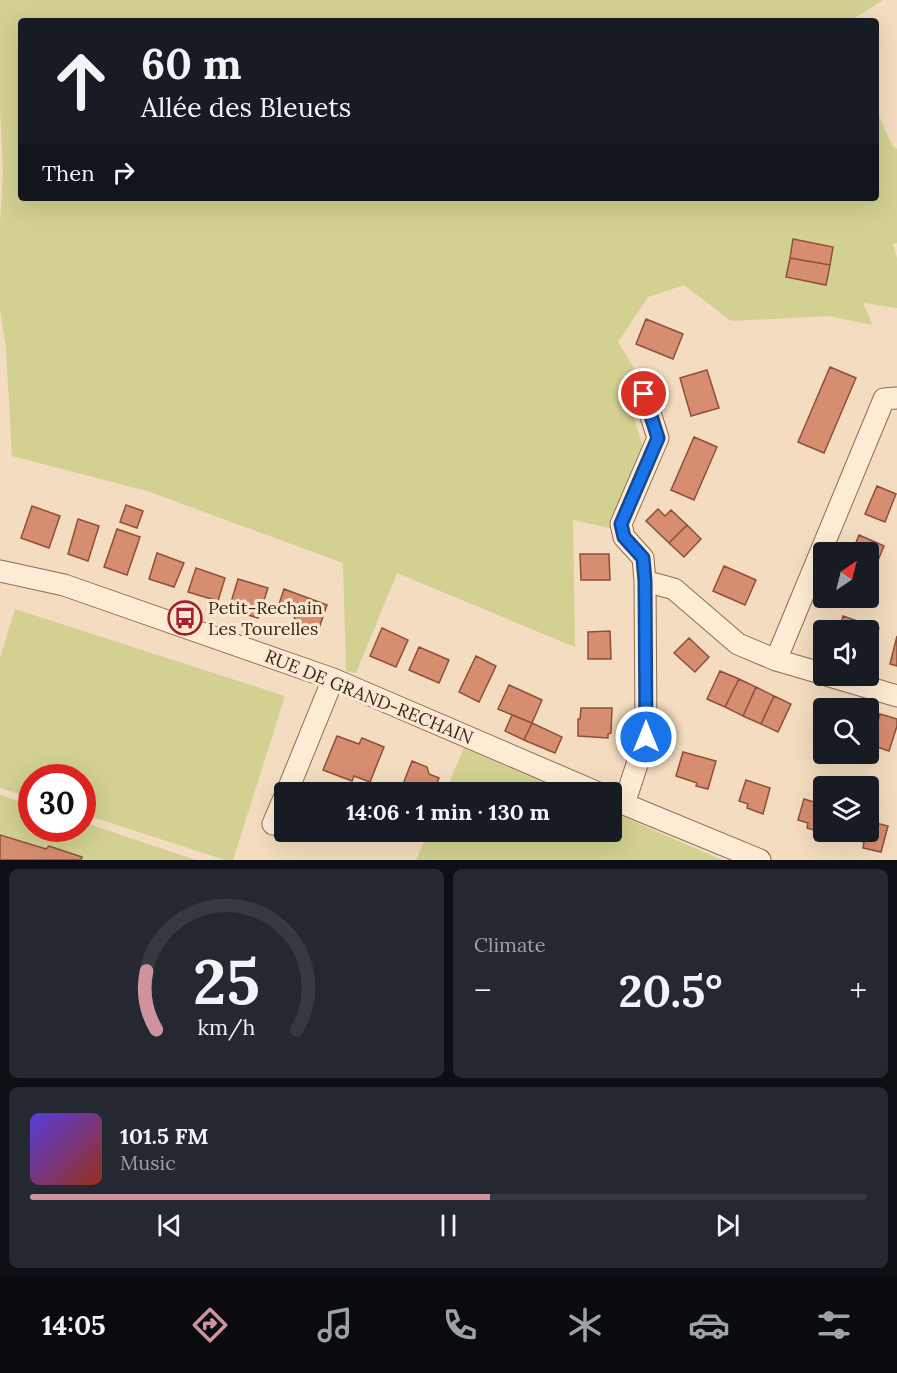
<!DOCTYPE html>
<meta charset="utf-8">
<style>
:root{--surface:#171b24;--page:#242831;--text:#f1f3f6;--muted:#9ea1a6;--line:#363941;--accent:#ce939d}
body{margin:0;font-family:Lora,serif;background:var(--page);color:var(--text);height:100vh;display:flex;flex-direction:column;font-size:22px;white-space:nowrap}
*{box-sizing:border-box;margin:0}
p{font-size:20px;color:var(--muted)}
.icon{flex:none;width:33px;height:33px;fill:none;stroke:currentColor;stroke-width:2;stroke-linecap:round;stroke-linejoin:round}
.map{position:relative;height:860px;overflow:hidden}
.details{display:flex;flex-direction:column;gap:9px;padding:9px;background:#0d0f14;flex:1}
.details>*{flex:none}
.banner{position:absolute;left:18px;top:18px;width:861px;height:183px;border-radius:6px;box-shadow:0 6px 24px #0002;background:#171b24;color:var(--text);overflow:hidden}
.needle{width:39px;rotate:35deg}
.controls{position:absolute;left:813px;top:542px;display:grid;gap:12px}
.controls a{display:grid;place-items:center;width:66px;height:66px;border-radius:6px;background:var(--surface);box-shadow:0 6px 24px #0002;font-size:30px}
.speed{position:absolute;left:18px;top:764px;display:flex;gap:12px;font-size:30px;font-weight:700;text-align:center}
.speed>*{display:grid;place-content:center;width:78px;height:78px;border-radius:50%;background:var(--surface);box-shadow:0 6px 24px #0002;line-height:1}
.speed .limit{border:9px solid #d22;background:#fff;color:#111}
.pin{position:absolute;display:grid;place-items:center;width:51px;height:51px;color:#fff;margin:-26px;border:3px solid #fff;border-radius:50%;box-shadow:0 2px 6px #0007}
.me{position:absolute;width:66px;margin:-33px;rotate:0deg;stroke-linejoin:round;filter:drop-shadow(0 0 4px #0008)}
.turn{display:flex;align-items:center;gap:21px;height:126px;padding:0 24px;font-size:27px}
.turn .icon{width:78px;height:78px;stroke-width:2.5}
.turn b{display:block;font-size:42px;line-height:51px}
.then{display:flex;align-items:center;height:57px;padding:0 24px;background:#0003;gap:12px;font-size:22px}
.big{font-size:45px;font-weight:700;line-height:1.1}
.details .widget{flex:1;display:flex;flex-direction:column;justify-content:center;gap:9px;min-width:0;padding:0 21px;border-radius:9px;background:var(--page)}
.details .dial{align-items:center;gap:0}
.dial svg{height:156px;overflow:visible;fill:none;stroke:var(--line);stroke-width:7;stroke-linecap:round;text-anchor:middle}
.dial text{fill:var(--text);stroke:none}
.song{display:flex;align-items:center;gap:18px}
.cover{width:72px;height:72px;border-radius:9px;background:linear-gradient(135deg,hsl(250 70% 55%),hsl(10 70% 35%))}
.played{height:6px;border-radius:3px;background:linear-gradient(90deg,var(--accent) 55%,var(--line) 55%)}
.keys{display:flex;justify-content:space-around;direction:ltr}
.heat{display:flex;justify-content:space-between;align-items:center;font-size:33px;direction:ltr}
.details .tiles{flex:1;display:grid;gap:9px;grid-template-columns:1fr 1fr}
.widget:last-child{grid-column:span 2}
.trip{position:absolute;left:274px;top:782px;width:348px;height:60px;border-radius:6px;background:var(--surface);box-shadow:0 6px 24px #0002;font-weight:700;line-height:60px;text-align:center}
.dock{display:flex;height:96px;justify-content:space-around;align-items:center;background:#090b0e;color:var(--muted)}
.dock .icon{width:42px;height:42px}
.dock .on{color:var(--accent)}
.dock b{font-size:27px;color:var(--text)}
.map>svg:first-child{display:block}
</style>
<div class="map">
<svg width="897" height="860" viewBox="0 0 897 860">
<rect width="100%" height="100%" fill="#f3dcbf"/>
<path fill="#d2d191" d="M 0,0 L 883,0 L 850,21 L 21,21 L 21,198 L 876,198 L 876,110 L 893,147 L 897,149 L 897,243 L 893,244 L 897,258 L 897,308 L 863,303 L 873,325 L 828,316 L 731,321 L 684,285 L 648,297 L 618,342 L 636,371 L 627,396 L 644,450 L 610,528 L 573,520 L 575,647 L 397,573 L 356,673 L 346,671 L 343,563 L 147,491 L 12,456 L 6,349 L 0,309 L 0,223 L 3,172 L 0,109 Z
M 15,609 L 285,696 L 233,860 L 225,860 L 83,814 L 82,777 L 32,777 L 31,798 L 0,788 L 0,658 Z
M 464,748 L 565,792 L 445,792 Z
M 0,795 L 31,805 L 32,828 L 82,828 L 83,822 L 196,860 L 0,860 Z
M 612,812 L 722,860 L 416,860 L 429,831 L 612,831 Z"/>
<path fill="#d68d70" stroke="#904f38" stroke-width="1.5" d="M 793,239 L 833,247 L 830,265 L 790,258 Z
M 790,258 L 830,265 L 826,285 L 786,277 Z
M 646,319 L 683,334 L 673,359 L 636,344 Z
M 830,367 L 856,378 L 824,453 L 798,442 Z
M 707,370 L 719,408 L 691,416 L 680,378 Z
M 694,437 L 717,447 L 694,500 L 671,490 Z
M 877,486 L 896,494 L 885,522 L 865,514 Z
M 126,505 L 143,511 L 137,528 L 120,522 Z
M 32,506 L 60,516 L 49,548 L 21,538 Z
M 658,509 L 665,516 L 671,510 L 687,525 L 669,543 L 646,521 Z
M 78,519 L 99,526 L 88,561 L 68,554 Z
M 687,525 L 701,539 L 684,557 L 669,543 Z
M 117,529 L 140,537 L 127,575 L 104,567 Z
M 859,535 L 884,546 L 876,565 L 868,561 L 868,552 L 849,552 L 852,544 L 855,545 Z
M 157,553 L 184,563 L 174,587 L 149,579 Z
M 580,554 L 609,554 L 610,580 L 581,580 Z
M 868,561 L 876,565 L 868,583 Z
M 724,566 L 756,580 L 745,605 L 713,591 Z
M 196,568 L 225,578 L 218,601 L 188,592 Z
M 238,579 L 268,588 L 258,618 L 229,609 Z
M 284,589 L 327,605 L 318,631 L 312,629 L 309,636 L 291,629 L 295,617 L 277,610 Z
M 843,616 L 860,622 L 858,630 L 839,630 Z
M 860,622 L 879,628 L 870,659 L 868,658 L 868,630 L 858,630 Z
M 382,628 L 408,640 L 396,667 L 370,656 Z
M 610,631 L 611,659 L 588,659 L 588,632 Z
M 897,636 L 897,666 L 890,664 Z
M 689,638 L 709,657 L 695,672 L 674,653 Z
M 419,647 L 449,660 L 439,683 L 409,670 Z
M 476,656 L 496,666 L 479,702 L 459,692 Z
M 720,671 L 739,679 L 725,707 L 707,699 Z
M 739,679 L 756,687 L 743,716 L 725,707 Z
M 509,685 L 542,700 L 532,723 L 498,709 Z
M 756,687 L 774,696 L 761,724 L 743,716 Z
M 774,696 L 791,704 L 778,732 L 761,724 Z
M 581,708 L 612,708 L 611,733 L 608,734 L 608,738 L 578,736 L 578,719 L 580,719 Z
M 868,710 L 880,714 L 871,745 L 868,744 Z
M 880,714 L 897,719 L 897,726 L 889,751 L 871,745 Z
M 512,715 L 532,723 L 524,740 L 505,731 Z
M 532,723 L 562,737 L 555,753 L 524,740 Z
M 337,736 L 359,744 L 362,738 L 384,747 L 370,782 L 354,776 L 352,781 L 323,770 Z
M 683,752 L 716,761 L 708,789 L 696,786 L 697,783 L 676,776 Z
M 412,761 L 427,767 L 429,774 L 439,778 L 434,792 L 400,792 Z
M 746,780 L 770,788 L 763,814 L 747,808 L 748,804 L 739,801 Z
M 804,799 L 824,805 L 823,833 L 807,828 L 808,823 L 798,820 Z
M 868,821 L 888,826 L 881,852 L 863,848 L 864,842 L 855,840 L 857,831 L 868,831 Z
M 0,835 L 46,849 L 49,846 L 82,857 L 81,860 L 0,860 Z"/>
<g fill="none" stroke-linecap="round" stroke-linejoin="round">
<defs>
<path id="minor" d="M 0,571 L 64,585 L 333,679 L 596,792
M 645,581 L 674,589 L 738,644 L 776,660 L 824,674
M 776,660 L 884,399 L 897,398
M 826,675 L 897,696
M 287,792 L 333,679
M 612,799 L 760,860
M 624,804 L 646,737 L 645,581 L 643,558 L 624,537 L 621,524 L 658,438 L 644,394
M 273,824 L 285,796"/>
</defs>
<use href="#minor" stroke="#8e6c55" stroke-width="23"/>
<use href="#minor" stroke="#fdebd3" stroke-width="21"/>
</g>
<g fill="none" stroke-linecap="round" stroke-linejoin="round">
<defs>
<path id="route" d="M 644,394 L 658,438 L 621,524 L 624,537 L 643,558 L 645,581 L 646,737"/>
</defs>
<use href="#route" stroke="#114b97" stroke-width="15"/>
<use href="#route" stroke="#1a73e8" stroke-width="10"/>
</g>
<defs>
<symbol id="bus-ring" viewBox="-11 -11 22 22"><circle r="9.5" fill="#f9e8cf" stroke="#a41e30" stroke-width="1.5"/><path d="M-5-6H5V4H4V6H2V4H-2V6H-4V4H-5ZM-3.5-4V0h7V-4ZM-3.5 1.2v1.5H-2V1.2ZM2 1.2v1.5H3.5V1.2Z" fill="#a41e30"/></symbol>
</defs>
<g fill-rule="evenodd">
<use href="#bus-ring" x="166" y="599" width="38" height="38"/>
</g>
<g text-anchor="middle" stroke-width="6" stroke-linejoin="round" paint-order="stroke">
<g font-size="18" fill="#3b261b" stroke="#f9e8cf" text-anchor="start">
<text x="208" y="614">Petit-Rechain<tspan x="208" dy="21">Les Tourelles</tspan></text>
</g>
<g font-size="18" fill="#3b261b" stroke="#f9e8cf">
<text transform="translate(369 697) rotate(22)" y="6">RUE DE GRAND-RECHAIN</text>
</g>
</g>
</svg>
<div class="controls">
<a><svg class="needle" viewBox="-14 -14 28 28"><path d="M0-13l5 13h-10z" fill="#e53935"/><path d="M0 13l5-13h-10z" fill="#9ea1a6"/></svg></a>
<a><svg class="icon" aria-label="sound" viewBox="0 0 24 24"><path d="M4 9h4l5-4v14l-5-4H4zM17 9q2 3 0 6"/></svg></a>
<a><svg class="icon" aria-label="search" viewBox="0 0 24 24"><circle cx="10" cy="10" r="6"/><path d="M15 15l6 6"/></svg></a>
<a><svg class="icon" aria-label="layers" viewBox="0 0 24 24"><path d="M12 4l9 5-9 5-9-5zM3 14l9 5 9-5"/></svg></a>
</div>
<div class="speed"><div class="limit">30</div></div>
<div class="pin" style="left:644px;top:394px;background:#d93025"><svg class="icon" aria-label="arrive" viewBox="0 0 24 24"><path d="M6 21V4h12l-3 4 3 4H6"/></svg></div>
<svg class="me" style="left:646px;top:737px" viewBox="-20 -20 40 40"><circle r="17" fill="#1a73e8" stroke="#fff" stroke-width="3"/><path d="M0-11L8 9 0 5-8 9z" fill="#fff"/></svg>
<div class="trip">14:06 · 1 min · 130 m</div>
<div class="banner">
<div class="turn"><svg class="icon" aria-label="ahead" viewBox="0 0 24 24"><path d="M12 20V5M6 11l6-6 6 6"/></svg><div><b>60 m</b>Allée des Bleuets</div></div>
<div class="then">Then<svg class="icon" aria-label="right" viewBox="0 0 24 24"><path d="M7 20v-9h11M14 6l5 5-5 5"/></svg></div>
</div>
</div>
<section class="details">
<div class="tiles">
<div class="widget dial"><svg viewBox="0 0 100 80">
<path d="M14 69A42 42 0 1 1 86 69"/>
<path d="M14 69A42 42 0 0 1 9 39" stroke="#ce939d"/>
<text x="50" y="56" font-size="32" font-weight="700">25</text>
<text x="50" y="72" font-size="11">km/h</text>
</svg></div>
<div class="widget"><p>Climate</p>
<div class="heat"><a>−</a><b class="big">20.5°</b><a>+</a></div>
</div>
<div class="widget">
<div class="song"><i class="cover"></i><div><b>101.5 FM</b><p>Music</p></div></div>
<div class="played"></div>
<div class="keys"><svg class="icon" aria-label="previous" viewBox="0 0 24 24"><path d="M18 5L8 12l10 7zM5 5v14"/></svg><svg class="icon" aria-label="pause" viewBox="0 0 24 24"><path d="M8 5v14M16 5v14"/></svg><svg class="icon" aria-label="next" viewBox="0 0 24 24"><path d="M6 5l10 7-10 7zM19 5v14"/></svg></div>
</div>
</div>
</section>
<nav class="dock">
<b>14:05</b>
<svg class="icon on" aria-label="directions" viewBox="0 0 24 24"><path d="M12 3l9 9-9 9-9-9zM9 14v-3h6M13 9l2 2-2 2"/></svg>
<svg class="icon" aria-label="music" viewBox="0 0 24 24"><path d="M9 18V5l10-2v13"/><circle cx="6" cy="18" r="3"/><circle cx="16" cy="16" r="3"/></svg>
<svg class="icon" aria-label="phone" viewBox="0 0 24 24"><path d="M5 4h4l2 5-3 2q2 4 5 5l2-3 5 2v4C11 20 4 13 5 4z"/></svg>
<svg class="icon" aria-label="climate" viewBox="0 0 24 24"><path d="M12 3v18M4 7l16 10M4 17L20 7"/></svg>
<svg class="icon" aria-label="car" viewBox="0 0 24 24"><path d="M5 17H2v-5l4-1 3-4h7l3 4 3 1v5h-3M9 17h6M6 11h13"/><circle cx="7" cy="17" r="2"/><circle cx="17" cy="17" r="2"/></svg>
<svg class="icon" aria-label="filters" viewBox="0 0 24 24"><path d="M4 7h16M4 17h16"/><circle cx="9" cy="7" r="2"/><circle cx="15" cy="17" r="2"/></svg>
</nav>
